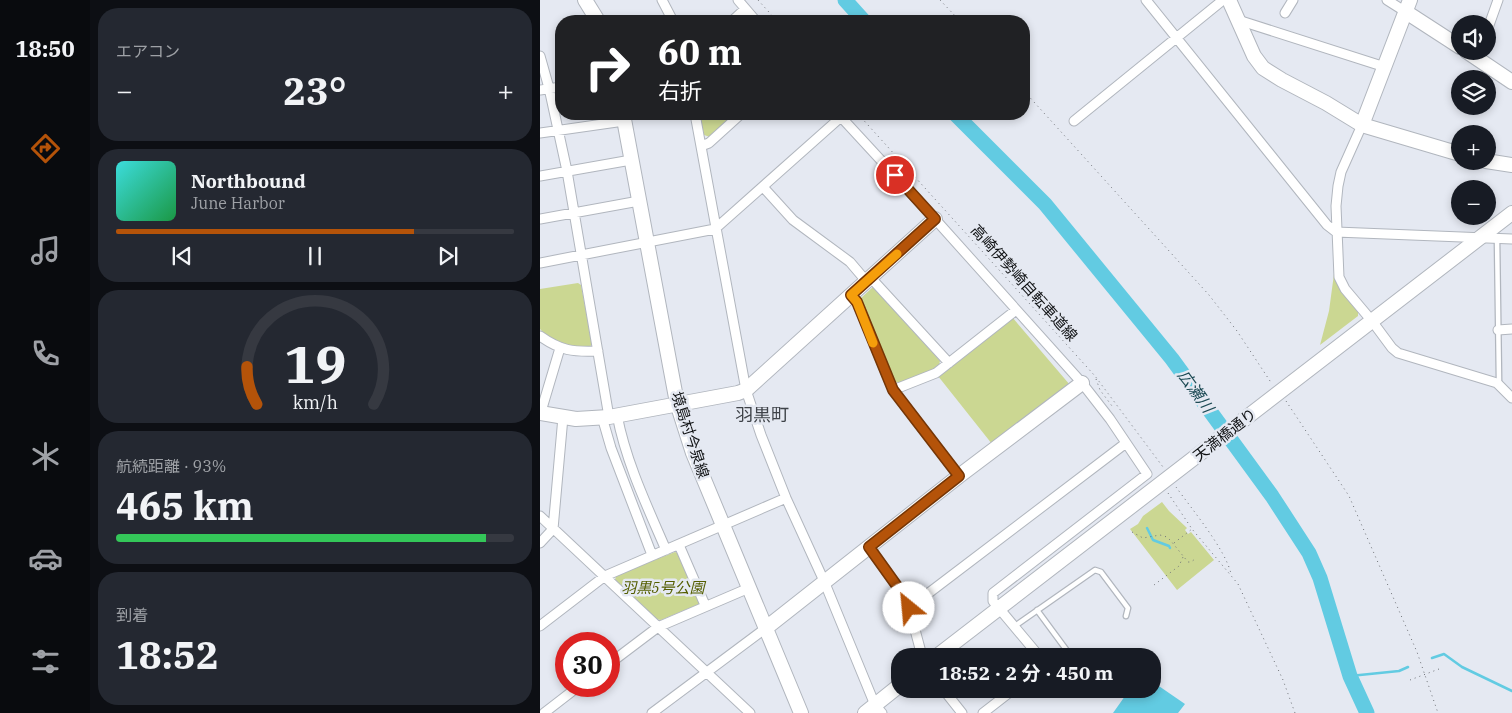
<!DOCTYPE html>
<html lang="ja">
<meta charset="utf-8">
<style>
:root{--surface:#171b24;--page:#242831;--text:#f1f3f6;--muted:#9ea1a6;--line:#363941;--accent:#b45309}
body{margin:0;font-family:"IBM Plex Serif","Noto Sans JP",serif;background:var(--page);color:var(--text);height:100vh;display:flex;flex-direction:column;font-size:19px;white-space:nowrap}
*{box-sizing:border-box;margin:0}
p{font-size:16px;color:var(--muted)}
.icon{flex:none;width:28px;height:28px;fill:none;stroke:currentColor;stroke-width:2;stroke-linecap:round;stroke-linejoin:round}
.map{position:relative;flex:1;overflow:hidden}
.side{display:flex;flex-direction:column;gap:8px;padding:8px;background:#0d0f14;width:450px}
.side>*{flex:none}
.guide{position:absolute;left:15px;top:15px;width:475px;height:105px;border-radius:20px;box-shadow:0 2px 8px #0003;background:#202124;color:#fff;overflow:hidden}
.buttons{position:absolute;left:911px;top:15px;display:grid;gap:10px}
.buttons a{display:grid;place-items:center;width:45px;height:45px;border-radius:50%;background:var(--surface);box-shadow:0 2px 8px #0003;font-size:25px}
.speed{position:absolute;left:15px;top:632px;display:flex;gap:10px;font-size:25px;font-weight:700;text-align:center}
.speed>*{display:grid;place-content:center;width:65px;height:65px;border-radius:50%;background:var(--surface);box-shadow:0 2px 8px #0003;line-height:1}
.speed .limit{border:8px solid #d22;background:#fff;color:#111}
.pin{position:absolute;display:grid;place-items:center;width:42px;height:42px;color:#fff;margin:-21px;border:2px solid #fff;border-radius:50%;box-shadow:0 1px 5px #0007}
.me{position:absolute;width:55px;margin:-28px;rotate:332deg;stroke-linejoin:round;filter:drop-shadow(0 0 4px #0008)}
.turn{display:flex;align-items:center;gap:18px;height:105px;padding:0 20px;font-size:22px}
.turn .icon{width:65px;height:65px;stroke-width:2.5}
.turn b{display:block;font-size:35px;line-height:42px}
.big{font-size:38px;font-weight:700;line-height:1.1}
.side .tile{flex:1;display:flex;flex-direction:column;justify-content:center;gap:8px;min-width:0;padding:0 18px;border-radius:20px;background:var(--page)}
.side .dial{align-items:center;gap:0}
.dial svg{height:130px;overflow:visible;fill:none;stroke:var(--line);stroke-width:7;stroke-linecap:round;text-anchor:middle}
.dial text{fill:var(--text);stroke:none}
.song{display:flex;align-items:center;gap:15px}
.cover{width:60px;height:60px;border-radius:8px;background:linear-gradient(135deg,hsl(180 70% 55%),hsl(140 70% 35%))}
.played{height:5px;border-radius:2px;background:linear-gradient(90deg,var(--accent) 75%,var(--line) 75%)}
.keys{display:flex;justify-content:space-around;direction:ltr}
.heat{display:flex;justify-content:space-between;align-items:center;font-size:28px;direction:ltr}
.charge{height:8px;border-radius:4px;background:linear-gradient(90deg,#34c759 93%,var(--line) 0)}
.trip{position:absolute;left:351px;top:648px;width:270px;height:50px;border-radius:20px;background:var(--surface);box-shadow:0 2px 8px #0003;font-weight:700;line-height:50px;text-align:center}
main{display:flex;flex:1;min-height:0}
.tab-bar{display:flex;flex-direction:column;width:90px;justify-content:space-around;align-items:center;background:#090b0e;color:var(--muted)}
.tab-bar .icon{width:35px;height:35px}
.tab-bar .active{color:var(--accent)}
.tab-bar b{font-size:22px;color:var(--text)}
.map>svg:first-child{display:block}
</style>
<main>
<nav class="tab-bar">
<b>18:50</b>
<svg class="icon active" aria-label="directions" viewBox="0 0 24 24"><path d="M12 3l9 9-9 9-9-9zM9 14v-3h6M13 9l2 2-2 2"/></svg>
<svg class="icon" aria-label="music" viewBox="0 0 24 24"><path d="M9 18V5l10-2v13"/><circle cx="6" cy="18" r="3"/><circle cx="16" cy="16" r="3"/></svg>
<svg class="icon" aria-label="phone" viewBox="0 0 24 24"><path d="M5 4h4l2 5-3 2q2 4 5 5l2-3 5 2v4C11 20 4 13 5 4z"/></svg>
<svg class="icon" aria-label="climate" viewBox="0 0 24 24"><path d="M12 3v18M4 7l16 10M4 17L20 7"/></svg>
<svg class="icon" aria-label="car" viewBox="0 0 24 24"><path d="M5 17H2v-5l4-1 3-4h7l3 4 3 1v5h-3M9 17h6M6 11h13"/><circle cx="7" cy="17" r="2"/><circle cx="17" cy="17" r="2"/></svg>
<svg class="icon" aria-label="filters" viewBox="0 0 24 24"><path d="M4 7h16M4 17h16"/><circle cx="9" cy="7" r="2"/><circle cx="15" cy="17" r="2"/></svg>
</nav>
<section class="side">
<div class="tile"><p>エアコン</p>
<div class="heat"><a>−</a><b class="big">23°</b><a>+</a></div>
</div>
<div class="tile">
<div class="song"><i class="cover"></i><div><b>Northbound</b><p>June Harbor</p></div></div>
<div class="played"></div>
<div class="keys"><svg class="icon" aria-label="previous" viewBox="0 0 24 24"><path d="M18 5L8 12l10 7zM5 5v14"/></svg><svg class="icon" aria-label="pause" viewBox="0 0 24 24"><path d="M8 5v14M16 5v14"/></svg><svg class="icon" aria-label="next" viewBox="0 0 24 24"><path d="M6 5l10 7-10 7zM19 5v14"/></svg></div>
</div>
<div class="tile dial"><svg viewBox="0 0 100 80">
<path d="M14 69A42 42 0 1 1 86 69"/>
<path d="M14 69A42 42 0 0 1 8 46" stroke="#b45309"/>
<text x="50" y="56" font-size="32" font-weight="700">19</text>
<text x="50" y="72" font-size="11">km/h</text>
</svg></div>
<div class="tile"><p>航続距離 · 93%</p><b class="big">465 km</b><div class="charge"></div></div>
<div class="tile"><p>到着</p><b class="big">18:52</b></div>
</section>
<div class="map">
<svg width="972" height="713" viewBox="0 0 972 713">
<rect width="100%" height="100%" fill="#e5e9f2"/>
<path fill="#cbd792" d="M 159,114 L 195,114 L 170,137 L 164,135 Z
M 794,274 L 799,288 L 818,312 L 818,316 L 780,345 L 789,311 Z
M 38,283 L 41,285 L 52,344 L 49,348 C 30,346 14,344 0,329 L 0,289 Z
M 334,286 L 400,361 L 398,368 L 359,383 L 353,381 L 320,299 Z
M 472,317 L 530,385 L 452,444 L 398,376 Z
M 622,502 L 629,511 L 647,528 L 645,530 L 648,534 L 651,532 L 674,560 L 637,590 L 590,529 L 598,524 L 603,516 Z
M 135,552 L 140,554 L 160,599 L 159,604 L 121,620 L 114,619 L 75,581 L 76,575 Z"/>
<path fill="#62cbe2" d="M 613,682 L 645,704 L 638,713 L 573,713 L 590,689 L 612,689 Z"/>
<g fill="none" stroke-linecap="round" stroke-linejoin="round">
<path stroke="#62cbe2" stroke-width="2.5" d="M 607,528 L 613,540 L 629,546 L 630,548
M 892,658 L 904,654 L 922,667 L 972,691
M 810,676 L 859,671 L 868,667"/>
<path stroke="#62cbe2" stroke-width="15" d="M 305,0 L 324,21
M 415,114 L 505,204 L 632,359 L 732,496 L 769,553 L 780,578 L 810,676 L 827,713"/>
<defs>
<path id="lane" d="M 957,383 L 959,380 L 957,238
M 497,610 L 528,652 L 534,653 L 538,652
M 475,626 L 555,570 L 561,572 L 588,608 L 586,616"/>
<path id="street" d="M 122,0 L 133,21
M 198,0 L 216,21
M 606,0 L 787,225 L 796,232 L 972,239
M 847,0 L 866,12
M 745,13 L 753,0
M 698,20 L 845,67
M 192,21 L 205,9
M 948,28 L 958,0
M 0,56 L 9,88 L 27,171 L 69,417
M 0,90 L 21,87
M 155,114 L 206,390 L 221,435 L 246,498 L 284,581 L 335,705 L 342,713
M 301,117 L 395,219 L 542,383 L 570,419 L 607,474 L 453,593 L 453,601 L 499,656
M 534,121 L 683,0
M 822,125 L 801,172 L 798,186 L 796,206 L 799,277 L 805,289 L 832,321 L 852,348 L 858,353 L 957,383 L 972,398
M 0,133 L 84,121
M 161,146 L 169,143 L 201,114
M 0,176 L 91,160
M 223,187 L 253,220 L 310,262 L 327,282
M 0,219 L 99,201
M 0,263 L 175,229 L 301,117 L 298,114
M 331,278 L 409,363
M 311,295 L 317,302 L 353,390 L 419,476
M 958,330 L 972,329
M 0,336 C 21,351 33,352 58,351
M 353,390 L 396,373 L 476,310
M 0,415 L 20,348
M 77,415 C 86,462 107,506 126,550
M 62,417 L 71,448 L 112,555
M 0,516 L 210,713
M 0,543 L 13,529 L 23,417
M 139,545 L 165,605
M 329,547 L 367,600 L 382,656
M 369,608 L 586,443
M 0,626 L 65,576 L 246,498
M 69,664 L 118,627 L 209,588
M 403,689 L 422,713
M 4,713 L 39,686
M 112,713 L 226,628
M 443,713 L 474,689"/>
<path id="secondary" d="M 45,0 L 58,21
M 689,0 L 714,56 L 723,68 L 742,80 L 786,103 L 822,125 L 920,154
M 866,12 L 920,47
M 926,51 L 972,82
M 83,114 L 137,403 L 153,453 L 261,713
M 822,125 L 870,0
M 946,161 L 972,165
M 0,413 L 36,419 L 69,417 L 198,393 L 206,390 L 395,219
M 226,628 L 419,476 L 542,383
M 397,656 L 972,213
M 325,713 L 360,685"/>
</defs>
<use href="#lane" stroke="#b1b6be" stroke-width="7"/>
<use href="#street" stroke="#b1b6be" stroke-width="11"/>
<use href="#secondary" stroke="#b1b6be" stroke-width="16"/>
<path stroke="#6f7277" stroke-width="1" stroke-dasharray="1 4" stroke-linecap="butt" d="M 218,0 L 237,21
M 400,0 L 420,21
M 484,91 L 669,295 L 697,331 L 732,384
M 318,114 L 555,376 L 623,467
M 556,379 L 560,390 L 572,406
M 746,401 L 809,496 L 877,652 L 898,713
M 636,487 C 651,508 686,550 691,574
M 628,493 L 652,529 L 698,584 L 743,680 L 755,713
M 592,532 L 603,538 L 620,535 L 627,537 L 631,541 L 648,562 L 651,562 L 655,559
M 634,543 L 652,529
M 614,585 L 639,566 L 643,557
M 870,680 L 899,669"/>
<use href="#lane" stroke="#fff" stroke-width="4.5"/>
<use href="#street" stroke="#fff" stroke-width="9"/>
<use href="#secondary" stroke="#fff" stroke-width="14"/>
</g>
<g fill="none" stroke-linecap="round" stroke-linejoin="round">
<defs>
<path id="route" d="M 355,175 L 395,219 L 311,295 L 317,302 L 353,390 L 419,476 L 329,547 L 367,600 L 369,608"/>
</defs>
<use href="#route" stroke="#753606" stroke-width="12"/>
<use href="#route" stroke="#b45309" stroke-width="9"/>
<path stroke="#f59e0b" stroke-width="9" d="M 333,343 L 317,302 L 311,295 L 357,254"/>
</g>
<g text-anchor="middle" stroke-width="5" stroke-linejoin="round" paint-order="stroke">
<g font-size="15" fill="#0f1113" stroke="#e5e9f2">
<text transform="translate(484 283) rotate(48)" y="5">高崎伊勢崎自転車道線</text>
<text transform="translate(150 435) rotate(72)" y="5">境島村今泉線</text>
<text transform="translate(685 435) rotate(-38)" y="5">天満橋通り</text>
</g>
<g font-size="15" font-style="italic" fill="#545e00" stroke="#e5e9f2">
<text x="123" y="593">羽黒5号公園</text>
</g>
<g font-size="16" font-style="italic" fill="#1c4a54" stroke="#e5e9f2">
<text transform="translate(656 391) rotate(54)" y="6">広瀬川</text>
</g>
<g font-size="18" fill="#3f4349" stroke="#e5e9f2">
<text x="222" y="421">羽黒町</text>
</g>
</g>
</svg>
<div class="buttons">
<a><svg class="icon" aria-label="sound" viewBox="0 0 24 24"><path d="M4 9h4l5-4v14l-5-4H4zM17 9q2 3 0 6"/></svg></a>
<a><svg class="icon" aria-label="layers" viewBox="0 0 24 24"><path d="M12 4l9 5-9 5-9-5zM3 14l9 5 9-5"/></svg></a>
<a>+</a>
<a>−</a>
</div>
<div class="speed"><div class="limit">30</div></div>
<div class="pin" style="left:355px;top:175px;background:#d93025"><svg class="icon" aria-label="arrive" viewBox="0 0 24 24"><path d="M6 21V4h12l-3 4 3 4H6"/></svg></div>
<svg class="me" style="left:369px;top:608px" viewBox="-20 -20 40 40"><circle r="19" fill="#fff"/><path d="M0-13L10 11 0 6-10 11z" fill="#b45309"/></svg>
<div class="trip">18:52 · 2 分 · 450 m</div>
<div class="guide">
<div class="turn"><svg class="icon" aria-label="right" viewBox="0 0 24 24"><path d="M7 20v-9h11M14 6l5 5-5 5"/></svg><div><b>60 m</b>右折</div></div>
</div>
</div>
</main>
